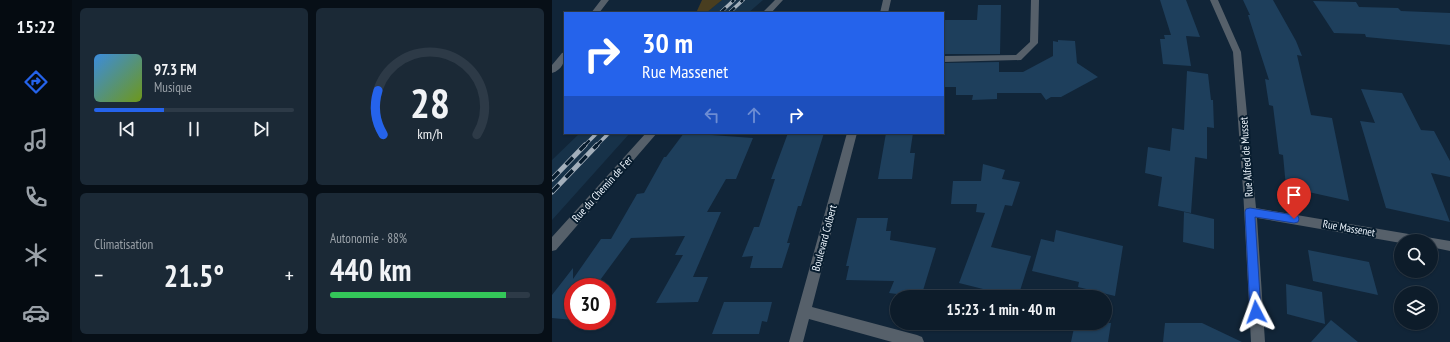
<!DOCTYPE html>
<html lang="fr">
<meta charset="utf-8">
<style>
:root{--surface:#0d1c2a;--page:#1b2936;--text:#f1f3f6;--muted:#9aa1a8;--line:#2d3a47;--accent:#2563eb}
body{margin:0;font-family:"PT Sans Narrow",sans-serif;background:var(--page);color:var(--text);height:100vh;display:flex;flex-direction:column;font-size:15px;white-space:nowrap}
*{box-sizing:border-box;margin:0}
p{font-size:13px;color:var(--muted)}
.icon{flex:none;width:22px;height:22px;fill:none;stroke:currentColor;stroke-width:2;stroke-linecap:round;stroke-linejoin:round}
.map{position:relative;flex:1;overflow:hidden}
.side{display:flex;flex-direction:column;gap:8px;padding:8px;background:#070f17;width:480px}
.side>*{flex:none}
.top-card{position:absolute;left:12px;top:12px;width:380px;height:122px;border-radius:0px;box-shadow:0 1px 3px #0004,0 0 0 1px var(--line);background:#2563eb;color:#fff;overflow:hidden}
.controls{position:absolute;left:842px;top:234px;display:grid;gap:8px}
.controls a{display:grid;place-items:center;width:44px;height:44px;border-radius:50%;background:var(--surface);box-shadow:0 1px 3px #0004,0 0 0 1px var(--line);font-size:20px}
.speed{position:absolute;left:12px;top:278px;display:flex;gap:8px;font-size:20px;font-weight:700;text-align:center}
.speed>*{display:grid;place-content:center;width:52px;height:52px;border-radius:50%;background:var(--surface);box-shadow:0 1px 3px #0004,0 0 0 1px var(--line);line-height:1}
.speed .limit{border:6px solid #d22;background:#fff;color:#111}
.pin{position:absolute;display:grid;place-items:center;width:34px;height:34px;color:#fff;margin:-41px -17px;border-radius:50% 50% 50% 0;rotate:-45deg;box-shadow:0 0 4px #0007}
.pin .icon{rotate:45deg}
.me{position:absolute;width:44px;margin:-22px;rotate:356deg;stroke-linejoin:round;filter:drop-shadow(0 0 3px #0008)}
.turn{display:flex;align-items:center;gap:14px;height:84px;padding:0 12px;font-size:18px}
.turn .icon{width:52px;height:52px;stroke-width:2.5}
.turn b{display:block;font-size:28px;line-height:34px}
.lanes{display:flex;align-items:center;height:38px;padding:0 12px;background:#0003;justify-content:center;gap:20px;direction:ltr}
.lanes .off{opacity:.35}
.big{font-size:30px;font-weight:600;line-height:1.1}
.side .widget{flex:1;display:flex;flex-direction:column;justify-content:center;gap:6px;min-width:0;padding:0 14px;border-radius:6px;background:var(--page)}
.side .dial{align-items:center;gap:0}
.dial svg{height:104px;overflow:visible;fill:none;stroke:var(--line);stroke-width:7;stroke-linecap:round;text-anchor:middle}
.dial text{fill:var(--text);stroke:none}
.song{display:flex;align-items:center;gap:12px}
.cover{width:48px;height:48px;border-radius:6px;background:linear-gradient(135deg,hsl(210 70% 55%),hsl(80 70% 35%))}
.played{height:4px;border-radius:2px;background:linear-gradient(90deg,var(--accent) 35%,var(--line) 35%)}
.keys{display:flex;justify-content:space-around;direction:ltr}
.heat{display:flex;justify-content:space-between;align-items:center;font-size:22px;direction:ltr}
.charge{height:6px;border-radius:3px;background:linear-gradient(90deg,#34c759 88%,var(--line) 0)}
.side .tiles{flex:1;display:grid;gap:8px;grid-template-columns:repeat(2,1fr)}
.trip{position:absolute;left:338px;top:290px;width:222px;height:40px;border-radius:20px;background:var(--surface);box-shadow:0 1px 3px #0004,0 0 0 1px var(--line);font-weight:600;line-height:40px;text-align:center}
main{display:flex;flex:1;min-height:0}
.tabs{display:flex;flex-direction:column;width:72px;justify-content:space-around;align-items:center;background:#050b11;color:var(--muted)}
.tabs .icon{width:28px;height:28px}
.tabs .selected{color:var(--accent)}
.tabs b{font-size:18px;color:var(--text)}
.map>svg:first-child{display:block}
</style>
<main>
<nav class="tabs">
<b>15:22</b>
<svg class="icon selected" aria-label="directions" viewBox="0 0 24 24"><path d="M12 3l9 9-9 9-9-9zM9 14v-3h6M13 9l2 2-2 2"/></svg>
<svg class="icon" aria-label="music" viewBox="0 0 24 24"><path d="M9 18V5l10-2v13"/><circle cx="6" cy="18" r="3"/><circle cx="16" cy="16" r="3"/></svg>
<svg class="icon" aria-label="phone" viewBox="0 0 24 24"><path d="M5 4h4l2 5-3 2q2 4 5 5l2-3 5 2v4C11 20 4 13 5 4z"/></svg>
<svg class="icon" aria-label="climate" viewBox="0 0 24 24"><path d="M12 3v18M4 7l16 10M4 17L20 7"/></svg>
<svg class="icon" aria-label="car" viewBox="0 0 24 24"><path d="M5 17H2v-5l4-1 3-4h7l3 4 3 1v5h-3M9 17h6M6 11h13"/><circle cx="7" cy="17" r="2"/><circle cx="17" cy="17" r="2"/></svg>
</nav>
<section class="side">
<div class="tiles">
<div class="widget">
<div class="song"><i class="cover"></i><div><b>97.3 FM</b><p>Musique</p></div></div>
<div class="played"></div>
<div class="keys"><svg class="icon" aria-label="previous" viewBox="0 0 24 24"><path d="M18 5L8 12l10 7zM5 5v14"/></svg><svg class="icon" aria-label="pause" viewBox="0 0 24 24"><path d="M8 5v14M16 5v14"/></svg><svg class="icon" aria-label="next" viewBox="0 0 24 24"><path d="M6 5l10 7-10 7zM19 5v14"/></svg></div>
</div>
<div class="widget dial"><svg viewBox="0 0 100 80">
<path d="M14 69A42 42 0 1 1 86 69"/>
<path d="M14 69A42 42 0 0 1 10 35" stroke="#2563eb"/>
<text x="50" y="56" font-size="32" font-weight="700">28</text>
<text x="50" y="72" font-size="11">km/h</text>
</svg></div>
<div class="widget"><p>Climatisation</p>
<div class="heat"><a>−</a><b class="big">21.5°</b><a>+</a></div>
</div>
<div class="widget"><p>Autonomie · 88%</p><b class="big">440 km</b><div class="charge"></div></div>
</div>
</section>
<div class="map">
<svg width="898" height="342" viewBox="0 0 898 342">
<rect width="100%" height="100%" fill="#112538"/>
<path fill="#173249" d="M 170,0 L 211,0 L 196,13 L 154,13 Z
M 28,133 L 78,133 L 0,220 L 0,160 Z"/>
<path fill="#493e20" d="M 150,0 L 170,0 L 154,13 L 144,13 Z"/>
<path fill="#1e3f5c" d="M 608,0 L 634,0 L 648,37 L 634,36 L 639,66 L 611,64 L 608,39 L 613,39 L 612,35 L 619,35 Z
M 691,0 L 721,0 L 744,41 L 750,56 L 745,55 L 759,115 L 780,118 L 797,201 L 734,187 L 731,155 L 727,154 L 721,106 L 717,105 L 713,79 L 717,80 L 696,15 L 698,15 Z
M 761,1 L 804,2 L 807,7 L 846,8 L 849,11 L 898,13 L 898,45 L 814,37 L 813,34 L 782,33 Z
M 426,5 L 449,5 L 448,54 L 391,54 L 391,28 L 393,20 L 425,20 Z
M 506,40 L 523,41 L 525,63 L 546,77 L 509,97 L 499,97 L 494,100 L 489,93 L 445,93 L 445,99 L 420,100 L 421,95 L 404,95 L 404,87 L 391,87 L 391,63 L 447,62 L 447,72 L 471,72 L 501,56 L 501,41 L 506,42 Z
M 635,71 L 656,74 L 659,100 L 661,100 L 662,128 L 655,127 L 655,159 L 643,157 L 639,213 L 606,206 L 610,177 L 593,173 L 596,147 L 618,151 L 620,128 L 632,130 Z
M 809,89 L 850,93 L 869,130 L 882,131 L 898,161 L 898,177 L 879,173 L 898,222 L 834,208 L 808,121 L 823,123 Z
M 132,133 L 201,138 L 184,179 L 174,179 L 155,212 L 169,212 L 141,277 L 156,277 L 146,302 L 104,303 L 131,255 L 123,255 L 133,236 L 79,238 L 43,287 L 21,287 L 21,320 L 0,318 L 0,295 L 21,268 L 21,279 L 49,239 L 59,239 L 85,194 L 92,193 L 112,157 L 114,157 Z
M 236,133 L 272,133 L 249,206 L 246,206 L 235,243 L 238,243 L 230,268 L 198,268 L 201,256 L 190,257 L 202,227 L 207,227 L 223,179 L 219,179 Z
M 334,133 L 361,133 L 358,153 L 363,153 L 360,179 L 326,179 Z
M 431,164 L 453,170 L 450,179 L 468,182 L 460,206 L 453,205 L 439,247 L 479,256 L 466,297 L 445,297 L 447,293 L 407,283 L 433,213 L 424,212 L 425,204 L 399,204 L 401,181 L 429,181 Z
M 632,212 L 662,219 L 662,249 L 631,242 Z
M 305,218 L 336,218 L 334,231 L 339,231 L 338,240 L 384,248 L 369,297 L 337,293 L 342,281 L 294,280 L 297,266 L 294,266 Z
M 504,230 L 571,246 L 563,296 L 526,287 L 527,282 L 480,271 L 489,239 L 502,242 Z
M 756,250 L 817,262 L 826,295 L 761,281 Z
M 734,284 L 770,292 L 773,324 L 735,314 Z
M 172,302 L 220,302 L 215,322 L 210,321 L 207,334 L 160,334 Z
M 779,320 L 806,342 L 759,342 Z
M 437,323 L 458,323 L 456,330 Z
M 523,323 L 559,323 L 556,342 L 519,342 Z
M 613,323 L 650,323 L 690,342 L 611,342 Z"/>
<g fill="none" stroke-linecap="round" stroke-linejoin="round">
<path fill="#56606a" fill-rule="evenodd" d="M 49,0 L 57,0 L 47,13 L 39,13 Z
M 223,0 L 231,0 L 219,13 L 210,13 Z
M 331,0 L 339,0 L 336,13 L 328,13 Z
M 479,0 L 487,0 L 486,43 L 469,60 L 391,62 L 391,56 L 464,55 L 478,42 Z
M 658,0 L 666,0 L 689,52 L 704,208 L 898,241 L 898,251 L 879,247 L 879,241 L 849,241 L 849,243 L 705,218 L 713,342 L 699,342 L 691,189 L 681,52 Z
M 13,52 C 13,62 10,70 0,73 L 0,65 L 10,53 Z
M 94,133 L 105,133 L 4,250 L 0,251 L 0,237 Z
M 295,133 L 305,133 L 260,307 L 365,335 L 370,337 L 372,342 L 340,342 L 257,319 L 251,342 L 237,342 Z"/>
<defs>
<path id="rail-far1" d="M 168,13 L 182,0
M 177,13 L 191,0
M 32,146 L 45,133
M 44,146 L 57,133"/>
<path id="rail" d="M 0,179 L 33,145
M 0,192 L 45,145"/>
</defs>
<use href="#rail-far1" stroke="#a3afbb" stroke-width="3.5"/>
<use href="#rail" stroke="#a3afbb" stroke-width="5"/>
<use href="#rail-far1" stroke="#071c2e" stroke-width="2.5" stroke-dasharray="8" stroke-linecap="butt"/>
<use href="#rail" stroke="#071c2e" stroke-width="3.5" stroke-dasharray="10" stroke-linecap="butt"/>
</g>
<path fill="#2563eb" stroke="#184099" d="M 698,208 L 742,215 L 746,216 L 747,219 L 746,222 L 742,223 L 703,217 L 709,312 L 708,315 L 704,317 L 700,315 L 698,312 L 693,212 L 694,209 Z"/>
<g text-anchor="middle" stroke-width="4" stroke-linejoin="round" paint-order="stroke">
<g font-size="11" fill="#edf5fd" stroke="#071c2e">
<text transform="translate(694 157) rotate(-94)" y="4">Rue Alfred de Musset</text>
<text transform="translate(50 189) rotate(-48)" y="4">Rue du Chemin de Fer</text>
<text transform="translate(797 228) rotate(10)" y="4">Rue Massenet</text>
<text transform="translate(272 238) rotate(-75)" y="4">Boulevard Colbert</text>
</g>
</g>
</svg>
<div class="controls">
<a><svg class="icon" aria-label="search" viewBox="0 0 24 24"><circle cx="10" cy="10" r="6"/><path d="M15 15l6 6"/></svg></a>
<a><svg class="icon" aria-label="layers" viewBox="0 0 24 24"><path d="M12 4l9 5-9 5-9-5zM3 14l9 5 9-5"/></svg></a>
</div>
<div class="speed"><div class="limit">30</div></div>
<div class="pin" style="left:742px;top:219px;background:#d93025"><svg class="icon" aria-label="arrive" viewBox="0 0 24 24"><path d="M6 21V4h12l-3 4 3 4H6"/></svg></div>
<svg class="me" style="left:704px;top:312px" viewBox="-20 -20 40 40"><path d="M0-17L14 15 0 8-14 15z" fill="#2563eb" stroke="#fff" stroke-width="4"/></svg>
<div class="trip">15:23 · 1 min · 40 m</div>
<div class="top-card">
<div class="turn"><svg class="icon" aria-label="right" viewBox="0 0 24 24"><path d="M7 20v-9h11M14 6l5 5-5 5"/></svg><div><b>30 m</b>Rue Massenet</div></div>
<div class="lanes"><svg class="icon off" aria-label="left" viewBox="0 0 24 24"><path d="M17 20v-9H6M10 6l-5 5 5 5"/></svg><svg class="icon off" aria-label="ahead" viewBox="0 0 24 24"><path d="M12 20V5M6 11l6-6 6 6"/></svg><svg class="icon" aria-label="right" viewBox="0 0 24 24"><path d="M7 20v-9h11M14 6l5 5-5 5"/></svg></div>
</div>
</div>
</main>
